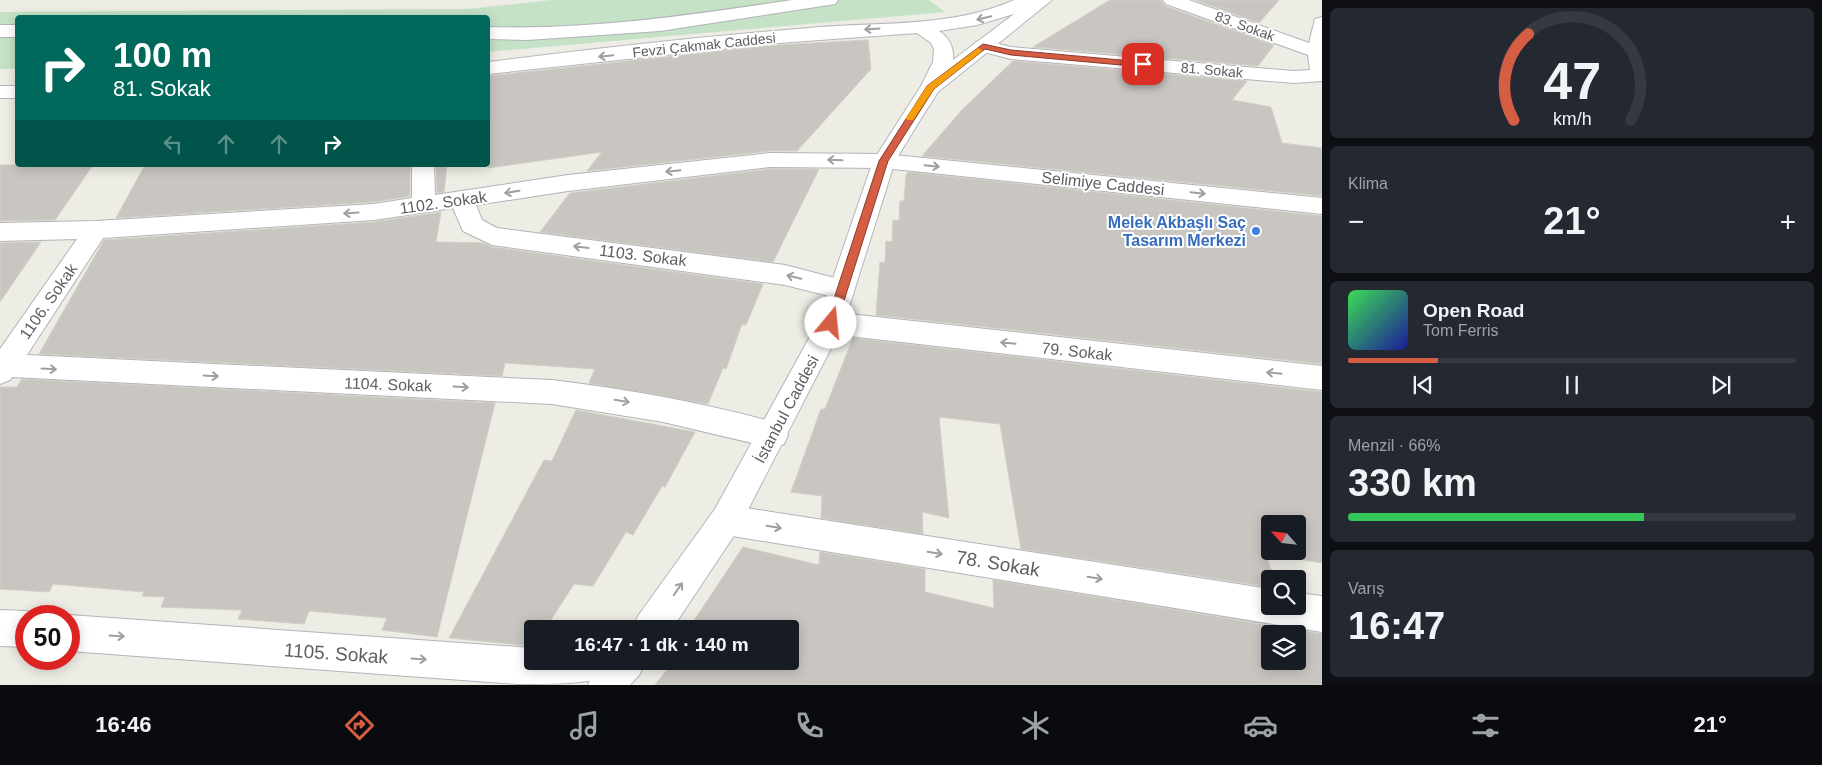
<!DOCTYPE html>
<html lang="tr">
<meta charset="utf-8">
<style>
:root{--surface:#171b24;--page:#242831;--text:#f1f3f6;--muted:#9ea1a6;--line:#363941;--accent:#d45d44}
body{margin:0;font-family:Arial,sans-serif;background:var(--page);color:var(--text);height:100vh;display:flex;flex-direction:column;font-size:19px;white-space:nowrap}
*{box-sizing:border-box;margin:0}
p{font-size:16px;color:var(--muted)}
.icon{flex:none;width:28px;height:28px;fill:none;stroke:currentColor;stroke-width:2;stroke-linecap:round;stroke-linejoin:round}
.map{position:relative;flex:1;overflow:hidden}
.details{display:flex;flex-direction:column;gap:8px;padding:8px;background:#0d0f14;width:500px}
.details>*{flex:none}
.hud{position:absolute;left:15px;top:15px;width:475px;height:152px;border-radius:5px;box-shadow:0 2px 12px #0003;background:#00695c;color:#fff;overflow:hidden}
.needle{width:32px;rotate:297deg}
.buttons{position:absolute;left:1261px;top:515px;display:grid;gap:10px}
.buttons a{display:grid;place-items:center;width:45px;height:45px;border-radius:5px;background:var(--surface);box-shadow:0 2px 12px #0003;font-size:25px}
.speed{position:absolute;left:15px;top:605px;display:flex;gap:10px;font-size:25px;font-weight:700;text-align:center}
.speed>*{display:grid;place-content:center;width:65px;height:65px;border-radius:50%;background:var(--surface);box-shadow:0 2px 12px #0003;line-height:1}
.speed .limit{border:8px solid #d22;background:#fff;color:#111}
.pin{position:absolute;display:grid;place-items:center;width:42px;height:42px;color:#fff;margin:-21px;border-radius:10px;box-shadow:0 2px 8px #0006}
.me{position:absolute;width:55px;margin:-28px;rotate:17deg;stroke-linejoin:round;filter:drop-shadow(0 0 4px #0008)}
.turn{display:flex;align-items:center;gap:18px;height:105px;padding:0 15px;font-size:22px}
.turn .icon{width:65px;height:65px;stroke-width:2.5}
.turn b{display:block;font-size:35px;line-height:42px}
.lanes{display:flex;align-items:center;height:48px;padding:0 15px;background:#0003;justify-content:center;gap:25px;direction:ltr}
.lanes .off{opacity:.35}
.big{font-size:38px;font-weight:700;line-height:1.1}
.details .tile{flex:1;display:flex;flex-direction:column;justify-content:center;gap:8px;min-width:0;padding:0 18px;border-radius:8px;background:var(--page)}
.details .dial{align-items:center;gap:0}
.dial svg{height:130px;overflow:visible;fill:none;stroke:var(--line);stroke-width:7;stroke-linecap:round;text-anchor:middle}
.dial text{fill:var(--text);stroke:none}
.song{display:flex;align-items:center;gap:15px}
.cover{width:60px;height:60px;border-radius:8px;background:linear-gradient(135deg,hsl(130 70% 55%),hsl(240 70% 35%))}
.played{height:5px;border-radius:2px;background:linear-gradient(90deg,var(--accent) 20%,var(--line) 20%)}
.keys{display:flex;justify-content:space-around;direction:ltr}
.heat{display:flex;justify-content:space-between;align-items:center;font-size:28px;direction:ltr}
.charge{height:8px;border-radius:4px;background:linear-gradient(90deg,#34c759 66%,var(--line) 0)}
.trip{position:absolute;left:524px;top:620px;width:275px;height:50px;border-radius:5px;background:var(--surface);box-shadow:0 2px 12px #0003;font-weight:700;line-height:50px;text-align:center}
.dock{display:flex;height:80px;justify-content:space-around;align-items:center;background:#090b0e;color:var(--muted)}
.dock .icon{width:35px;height:35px}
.dock .current{color:var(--accent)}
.dock b{font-size:22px;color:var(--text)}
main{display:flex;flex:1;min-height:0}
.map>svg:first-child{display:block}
</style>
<main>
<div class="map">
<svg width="1322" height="685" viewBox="0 0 1322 685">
<rect width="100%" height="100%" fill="#edece5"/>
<path fill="#c5e2c7" d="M 552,0 L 929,0 L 945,12 L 488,52 L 488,18 L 18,18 L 17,69 L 0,69 L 0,12 L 468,9 Z"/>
<path fill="#c9c6c2" stroke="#d1cfc4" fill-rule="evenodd" d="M 1110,0 L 1161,0 L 1165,6 L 1274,45 L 1258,66 L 1033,47 Z
M 1195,0 L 1279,0 L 1259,23 Z
M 868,40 L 871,69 L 797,151 L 770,151 L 587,171 L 602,152 L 488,168 L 488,76 L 778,45 Z
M 1013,61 L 1247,81 L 1232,100 L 1271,107 L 1282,143 L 1322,148 L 1322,196 L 922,156 L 962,110 Z
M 0,165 L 93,165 L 55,220 L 0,221 Z
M 145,165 L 410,165 L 410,196 L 374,202 L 116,218 Z
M 436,165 L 447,165 L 444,192 L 437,193 Z
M 770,169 L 819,169 L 773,262 L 540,232 L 570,193 Z
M 908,172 L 1322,216 L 1322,364 L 876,315 L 880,262 L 885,263 L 886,241 L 892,242 L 893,220 L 899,221 L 900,201 L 904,201 L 906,175 Z
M 441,212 L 436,242 L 483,243 L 492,247 L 763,284 L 746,325 L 742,324 L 726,369 L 723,368 L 708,404 L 589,383 L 595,369 L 505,363 L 502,376 L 39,354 L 104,240 L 374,222 Z
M 41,242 L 0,302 L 0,243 Z
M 853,338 L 1322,392 L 1322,563 L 1266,554 L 1274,579 L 1270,579 L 1270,587 L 1021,549 L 1000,424 L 939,417 L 949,518 L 922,512 L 923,534 L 821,518 L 822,496 L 791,492 L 821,409 L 825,409 ZM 1270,524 L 1298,524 L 1298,551 L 1270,551 Z
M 22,379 L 495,403 L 437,637 L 382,630 L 387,618 L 309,611 L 304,624 L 238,619 L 242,610 L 161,607 L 165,597 L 142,596 L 144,592 L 53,584 L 49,592 L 0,589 L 0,387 L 17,387 Z
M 576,410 L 695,432 L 665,487 L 662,486 L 633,535 L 626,532 L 593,586 L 574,584 L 545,629 L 532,629 L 532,646 L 449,638 L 544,460 L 552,461 Z
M 743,547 L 819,565 L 820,552 L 925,569 L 925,592 L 994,608 L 993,580 L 1322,634 L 1322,685 L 655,685 L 674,661 L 790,661 L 790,629 L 683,629 L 689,628 ZM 1270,634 L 1298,634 L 1298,661 L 1270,661 Z"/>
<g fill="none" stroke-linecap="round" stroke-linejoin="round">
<defs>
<path id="street" d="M 792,0 L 838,0 L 835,4 L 829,5 L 660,31 L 527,40 L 488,39 L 488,27 C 590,30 691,15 792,0 Z
M 1163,0 L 1189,0 L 1309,43 L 1315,19 L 1322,17 L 1322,81 L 1294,83 L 1011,59 L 976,50 L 973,46 L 976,42 L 983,40 L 1011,47 L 1294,71 L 1310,70 L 1308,55 L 1166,4 Z
M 0,25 L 18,25 L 18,37 L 0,37 Z
M 770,153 L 884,154 L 1322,198 L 1322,214 L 884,168 L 770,167 L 568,191 L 476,205 L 482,220 L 497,228 L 785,265 L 850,282 L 854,289 L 850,296 L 841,299 L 785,285 L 492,245 L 463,231 L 453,208 L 374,220 L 103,238 L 27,355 L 552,380 C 627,389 700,402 773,422 L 784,426 L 788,435 L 784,444 L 773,448 L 663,422 L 552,404 L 12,377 L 10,380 L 0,384 L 0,349 L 77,239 L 0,241 L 0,223 L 96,221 L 374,204 L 412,198 L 412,165 L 434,165 L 435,195 L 568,175 Z
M 831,312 L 1322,366 L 1322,390 L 831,334 L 821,331 L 818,323 L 821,315 Z
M 726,505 L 1270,589 L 1270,606 L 1298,606 L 1298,593 L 1322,596 L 1322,632 L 726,535 L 715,531 L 710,520 L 715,509 Z
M 0,610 L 26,611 L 38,616 L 26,616 L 26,647 L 0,646 Z
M 69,615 L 532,648 L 532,661 L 622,661 L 617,674 C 585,685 551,684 517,684 L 69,651 L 69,616 L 67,616 Z"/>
<path id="secondary" d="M 1014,0 L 1052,0 L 938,92 L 922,117 L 895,161 L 844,323 L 737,531 L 672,629 L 633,629 L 638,616 L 715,509 L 818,322 L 873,161 L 921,86 L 933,62 L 934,49 L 931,43 L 917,33 L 778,43 L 488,74 L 488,62 C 598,48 709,36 820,27 C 886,22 953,27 1014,0 ZM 1014,14 L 953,60 C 954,48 950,38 939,31 L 977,25 Z
M 0,86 L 18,86 L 18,98 L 0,98 Z
M 602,661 L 645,661 L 640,674 L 630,685 L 588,685 L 593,672 Z"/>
</defs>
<use href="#street" stroke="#b2b4b8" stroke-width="2"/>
<use href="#secondary" stroke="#b4b6bb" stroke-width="2"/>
<use href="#street" fill="#fff" fill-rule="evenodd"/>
<use href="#secondary" fill="#fff" fill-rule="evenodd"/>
</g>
<defs><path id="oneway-shaft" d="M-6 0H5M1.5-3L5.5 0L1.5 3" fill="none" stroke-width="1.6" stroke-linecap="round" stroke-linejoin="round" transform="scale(1.25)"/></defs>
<g stroke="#9e9fa2">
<use href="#oneway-shaft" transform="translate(984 18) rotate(166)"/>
<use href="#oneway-shaft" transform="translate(872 29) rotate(176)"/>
<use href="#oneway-shaft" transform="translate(606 56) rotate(174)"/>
<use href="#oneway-shaft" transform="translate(835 160) rotate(-178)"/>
<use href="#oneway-shaft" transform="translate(932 166) rotate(6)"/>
<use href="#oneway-shaft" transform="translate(673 171) rotate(174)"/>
<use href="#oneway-shaft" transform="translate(512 192) rotate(171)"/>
<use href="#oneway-shaft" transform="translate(1198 193) rotate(6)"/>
<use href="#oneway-shaft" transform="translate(351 213) rotate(176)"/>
<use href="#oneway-shaft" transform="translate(581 247) rotate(-173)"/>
<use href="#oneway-shaft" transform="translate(794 277) rotate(-166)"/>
<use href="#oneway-shaft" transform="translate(1008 343) rotate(-174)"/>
<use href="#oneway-shaft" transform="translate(49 369) rotate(3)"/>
<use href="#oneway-shaft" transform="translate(1274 373) rotate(-174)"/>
<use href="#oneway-shaft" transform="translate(211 376) rotate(3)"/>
<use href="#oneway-shaft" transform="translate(461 387) rotate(3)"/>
<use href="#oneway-shaft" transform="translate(622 401) rotate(10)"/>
<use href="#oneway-shaft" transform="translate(774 527) rotate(9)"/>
<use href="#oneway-shaft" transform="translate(935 553) rotate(9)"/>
<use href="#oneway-shaft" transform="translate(1095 578) rotate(9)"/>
<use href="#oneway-shaft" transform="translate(678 589) rotate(-55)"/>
<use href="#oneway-shaft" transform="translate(117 636) rotate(4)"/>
<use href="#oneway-shaft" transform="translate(419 659) rotate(4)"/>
</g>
<path fill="#d45d44" stroke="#8a3c2c" d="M 983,44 L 1011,50 L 1143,62 L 1147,64 L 1143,67 L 1011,55 L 985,49 L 934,89 L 888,161 L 837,323 L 835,326 L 827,326 L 826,323 L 879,161 L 927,86 Z"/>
<path fill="#f59e0b" d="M 978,48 L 982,50 L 981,52 L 934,89 L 913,120 L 907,120 L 906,118 L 927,86 Z"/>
<circle fill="#3f7fe0" stroke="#fff" stroke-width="2" cx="1256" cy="231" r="5"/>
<g text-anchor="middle" stroke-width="4" stroke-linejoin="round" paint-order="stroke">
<g font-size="14" fill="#5d5f64" stroke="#fff">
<text transform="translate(1245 26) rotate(20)" y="5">83. Sokak</text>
<text transform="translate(704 45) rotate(-6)" y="5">Fevzi Çakmak Caddesi</text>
<text transform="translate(1212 70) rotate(5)" y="5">81. Sokak</text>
</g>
<g font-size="16" fill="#5d5f64" stroke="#fff">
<text transform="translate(1103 183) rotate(6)" y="6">Selimiye Caddesi</text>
<text transform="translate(443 202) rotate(-8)" y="6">1102. Sokak</text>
<text transform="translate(643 255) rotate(7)" y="6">1103. Sokak</text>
<text transform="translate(48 301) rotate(-55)" y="6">1106. Sokak</text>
<text transform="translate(1077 351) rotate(6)" y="6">79. Sokak</text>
<text transform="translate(388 384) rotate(2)" y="6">1104. Sokak</text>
<text transform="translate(786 409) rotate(-62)" y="6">İstanbul Caddesi</text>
</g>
<g font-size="16" font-weight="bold" fill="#366cbe" stroke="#fff" text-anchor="end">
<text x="1246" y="228">Melek Akbaşlı Saç<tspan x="1246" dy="18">Tasarım Merkezi</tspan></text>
</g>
<g font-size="19" fill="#5d5f64" stroke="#fff">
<text transform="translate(998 563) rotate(9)" y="7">78. Sokak</text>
<text transform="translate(336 653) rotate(4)" y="7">1105. Sokak</text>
</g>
</g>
</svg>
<div class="buttons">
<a><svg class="needle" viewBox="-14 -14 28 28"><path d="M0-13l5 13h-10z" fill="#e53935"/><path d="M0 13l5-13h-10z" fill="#9ea1a6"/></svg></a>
<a><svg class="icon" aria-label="search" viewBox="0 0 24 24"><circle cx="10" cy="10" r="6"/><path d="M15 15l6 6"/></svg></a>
<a><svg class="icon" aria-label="layers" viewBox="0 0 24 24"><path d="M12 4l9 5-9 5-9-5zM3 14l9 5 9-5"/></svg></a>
</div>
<div class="speed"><div class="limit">50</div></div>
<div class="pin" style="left:1143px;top:64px;background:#d93025"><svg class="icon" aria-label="arrive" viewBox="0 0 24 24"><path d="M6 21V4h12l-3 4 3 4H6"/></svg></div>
<svg class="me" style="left:831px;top:323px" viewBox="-20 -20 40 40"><circle r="19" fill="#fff"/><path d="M0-13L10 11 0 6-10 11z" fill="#d45d44"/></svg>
<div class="trip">16:47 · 1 dk · 140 m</div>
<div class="hud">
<div class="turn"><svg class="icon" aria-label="right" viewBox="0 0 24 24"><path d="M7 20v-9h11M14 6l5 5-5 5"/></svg><div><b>100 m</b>81. Sokak</div></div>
<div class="lanes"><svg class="icon off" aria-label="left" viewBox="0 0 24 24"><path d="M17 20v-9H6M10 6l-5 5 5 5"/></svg><svg class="icon off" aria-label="ahead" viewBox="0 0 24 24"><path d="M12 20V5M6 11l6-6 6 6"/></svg><svg class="icon off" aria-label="ahead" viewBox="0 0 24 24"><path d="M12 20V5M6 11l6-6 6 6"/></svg><svg class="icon" aria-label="right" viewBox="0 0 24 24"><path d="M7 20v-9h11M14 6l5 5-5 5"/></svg></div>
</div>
</div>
<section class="details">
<div class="tile dial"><svg viewBox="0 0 100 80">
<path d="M14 69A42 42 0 1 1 86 69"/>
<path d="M14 69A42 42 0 0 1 23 16" stroke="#d45d44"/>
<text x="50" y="56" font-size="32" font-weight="700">47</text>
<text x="50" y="72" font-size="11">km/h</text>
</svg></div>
<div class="tile"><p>Klima</p>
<div class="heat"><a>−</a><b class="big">21°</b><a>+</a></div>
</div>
<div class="tile">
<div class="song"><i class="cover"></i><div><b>Open Road</b><p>Tom Ferris</p></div></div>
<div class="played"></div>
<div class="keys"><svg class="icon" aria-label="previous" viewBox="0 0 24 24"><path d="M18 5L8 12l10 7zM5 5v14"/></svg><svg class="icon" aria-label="pause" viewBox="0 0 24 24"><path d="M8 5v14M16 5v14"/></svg><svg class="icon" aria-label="next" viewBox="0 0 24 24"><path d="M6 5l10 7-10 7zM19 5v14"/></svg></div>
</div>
<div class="tile"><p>Menzil · 66%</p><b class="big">330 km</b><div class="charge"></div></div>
<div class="tile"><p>Varış</p><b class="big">16:47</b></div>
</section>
</main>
<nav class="dock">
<b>16:46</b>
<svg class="icon current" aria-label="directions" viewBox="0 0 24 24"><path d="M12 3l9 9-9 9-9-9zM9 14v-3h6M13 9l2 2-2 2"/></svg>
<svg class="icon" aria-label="music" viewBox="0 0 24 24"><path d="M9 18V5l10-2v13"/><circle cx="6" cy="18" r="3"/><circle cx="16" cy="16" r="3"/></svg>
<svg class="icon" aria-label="phone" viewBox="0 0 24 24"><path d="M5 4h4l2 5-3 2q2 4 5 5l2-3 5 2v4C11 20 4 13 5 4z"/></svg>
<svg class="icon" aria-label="climate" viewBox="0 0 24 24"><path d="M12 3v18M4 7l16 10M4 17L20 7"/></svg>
<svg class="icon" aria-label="car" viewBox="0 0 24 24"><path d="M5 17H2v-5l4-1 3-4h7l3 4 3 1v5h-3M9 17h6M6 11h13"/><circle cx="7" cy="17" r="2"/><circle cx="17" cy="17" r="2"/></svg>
<svg class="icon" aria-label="filters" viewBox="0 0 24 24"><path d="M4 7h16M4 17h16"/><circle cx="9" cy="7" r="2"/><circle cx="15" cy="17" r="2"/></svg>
<b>21°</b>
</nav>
